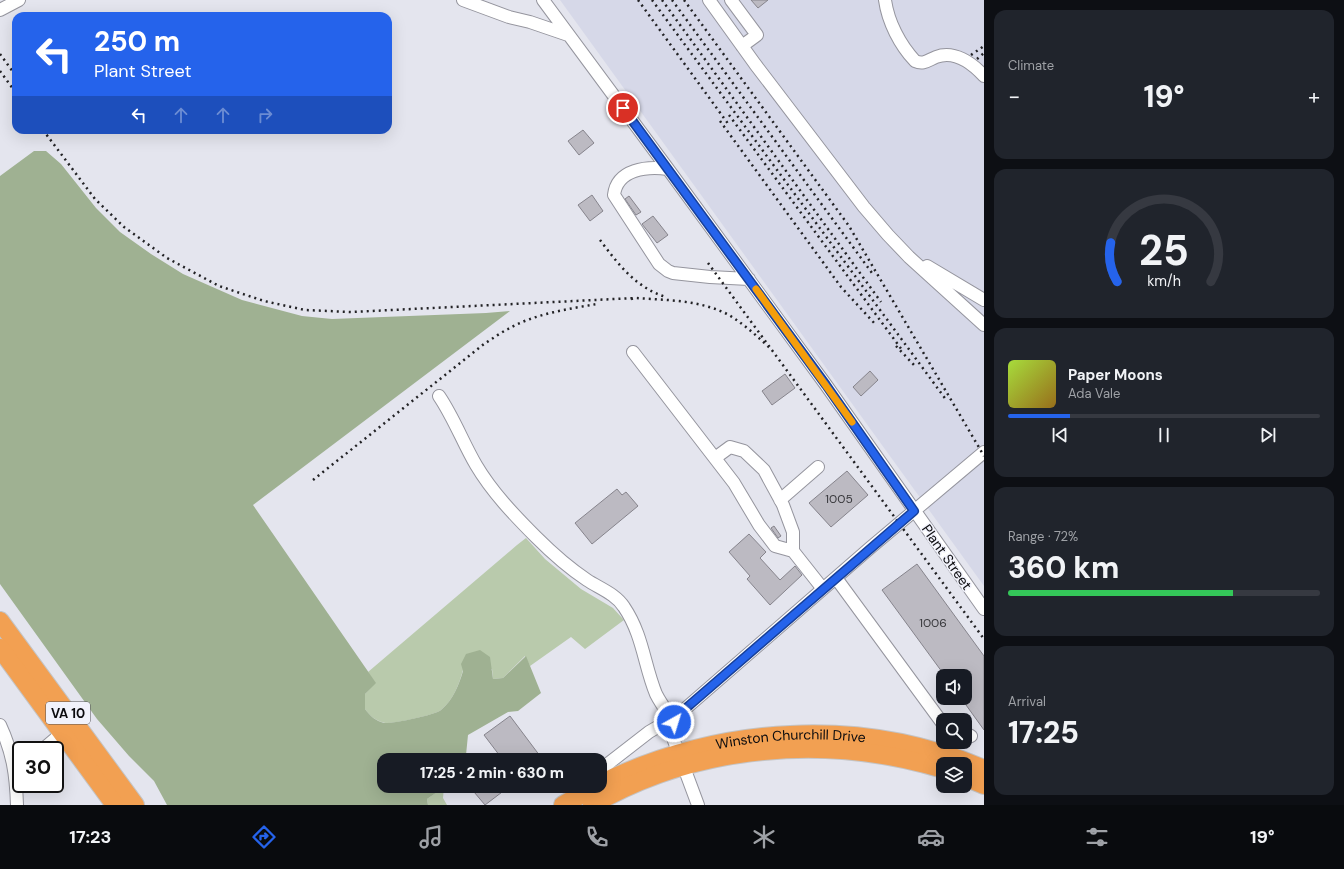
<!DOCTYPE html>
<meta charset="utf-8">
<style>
:root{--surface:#171b24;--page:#20242c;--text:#f1f3f6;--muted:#9ea1a6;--line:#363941;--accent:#2563eb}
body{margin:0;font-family:"DM Sans",sans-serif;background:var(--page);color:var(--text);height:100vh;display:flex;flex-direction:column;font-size:15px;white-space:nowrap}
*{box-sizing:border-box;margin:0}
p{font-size:13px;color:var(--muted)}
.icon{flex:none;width:22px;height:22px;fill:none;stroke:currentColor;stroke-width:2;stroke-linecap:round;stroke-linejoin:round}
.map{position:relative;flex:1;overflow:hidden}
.panel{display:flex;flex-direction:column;gap:10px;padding:10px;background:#0d0f14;width:360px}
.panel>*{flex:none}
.guide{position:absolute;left:12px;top:12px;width:380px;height:122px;border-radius:12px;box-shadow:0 4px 16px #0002;background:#2563eb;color:#fff;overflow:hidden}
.fabs{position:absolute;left:936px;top:669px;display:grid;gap:8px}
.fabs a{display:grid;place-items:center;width:36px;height:36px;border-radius:8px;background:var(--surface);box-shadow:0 4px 16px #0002;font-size:20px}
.speed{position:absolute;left:12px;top:741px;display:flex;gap:8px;font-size:20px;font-weight:700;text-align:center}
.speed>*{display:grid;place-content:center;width:52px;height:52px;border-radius:50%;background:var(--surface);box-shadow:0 4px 16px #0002;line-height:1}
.speed .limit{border:2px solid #111;border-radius:6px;background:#fff;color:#111}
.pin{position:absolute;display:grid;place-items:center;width:34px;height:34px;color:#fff;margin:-17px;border:2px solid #fff;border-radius:50%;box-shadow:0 1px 4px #0007}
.me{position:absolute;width:44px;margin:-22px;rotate:39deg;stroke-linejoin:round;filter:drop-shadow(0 0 3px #0008)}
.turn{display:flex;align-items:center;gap:14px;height:84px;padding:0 16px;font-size:18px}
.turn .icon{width:52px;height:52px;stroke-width:2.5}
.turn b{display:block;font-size:28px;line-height:34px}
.lanes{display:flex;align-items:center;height:38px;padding:0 16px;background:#0003;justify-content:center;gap:20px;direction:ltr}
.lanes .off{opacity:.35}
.big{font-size:30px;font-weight:800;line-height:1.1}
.panel .widget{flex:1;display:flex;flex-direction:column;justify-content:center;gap:6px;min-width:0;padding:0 14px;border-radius:12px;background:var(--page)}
.panel .dial{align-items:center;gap:0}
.dial svg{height:104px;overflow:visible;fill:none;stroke:var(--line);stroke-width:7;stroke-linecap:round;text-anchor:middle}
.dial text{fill:var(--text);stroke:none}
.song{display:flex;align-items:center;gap:12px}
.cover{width:48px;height:48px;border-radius:6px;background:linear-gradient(135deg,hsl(80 70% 55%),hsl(40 70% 35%))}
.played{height:4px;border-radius:2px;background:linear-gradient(90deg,var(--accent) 20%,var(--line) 20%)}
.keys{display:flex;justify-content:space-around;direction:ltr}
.heat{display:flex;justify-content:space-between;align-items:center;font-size:22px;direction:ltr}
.charge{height:6px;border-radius:3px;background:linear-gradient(90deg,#34c759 72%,var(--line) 0)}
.trip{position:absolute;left:377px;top:753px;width:230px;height:40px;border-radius:12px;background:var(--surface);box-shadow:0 4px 16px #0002;font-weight:800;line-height:40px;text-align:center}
.tab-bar{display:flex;height:64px;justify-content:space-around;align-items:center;background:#090b0e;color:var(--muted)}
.tab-bar .icon{width:28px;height:28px}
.tab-bar .selected{color:var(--accent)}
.tab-bar b{font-size:18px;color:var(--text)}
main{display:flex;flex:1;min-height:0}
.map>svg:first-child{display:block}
</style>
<main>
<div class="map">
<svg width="984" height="805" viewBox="0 0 984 805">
<rect width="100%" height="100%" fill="#e4e5ee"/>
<path fill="#d6d8e8" d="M 560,0 L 984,0 L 984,586 Z"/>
<path fill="#b9caac" d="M 526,538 L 545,559 L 581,589 L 613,608 L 624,620 L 585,649 L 571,637 L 530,666 L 525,656 L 503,678 L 493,679 L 492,669 L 463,670 C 459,685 453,700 441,710 C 435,715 393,724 385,723 C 376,721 370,716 365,709 L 365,694 L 375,683 L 368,672 L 517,545 Z
M 444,787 L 443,798 L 447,805 L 428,805 L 427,799 Z"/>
<path fill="#9fb192" d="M 34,151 L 46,151 L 61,164 L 96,208 L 120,232 L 151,254 L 183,274 L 242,300 L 302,316 L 332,319 L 486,313 L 510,311 L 253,505 L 376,683 L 365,694 L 365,709 C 370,716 376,721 384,723 C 392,724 435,715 441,710 C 453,700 459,685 463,671 L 461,664 L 466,654 L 480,650 L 490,657 L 493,679 L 503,678 L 526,656 L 541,693 L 518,711 L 508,712 L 468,735 L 466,755 L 464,760 L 384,760 L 384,786 L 446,786 L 427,799 L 428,805 L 167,805 L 154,781 L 129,756 L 97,719 L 0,584 L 0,176 Z"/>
<path fill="#bcbac2" stroke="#86848c" d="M 751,0 L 768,0 L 758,8 Z
M 583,130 L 594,143 L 579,155 L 568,141 Z
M 592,195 L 603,211 L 590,221 L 578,205 Z
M 629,196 L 641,212 L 636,215 L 625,199 Z
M 653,216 L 668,235 L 657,243 L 642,224 Z
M 870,371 L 878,380 L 861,396 L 853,387 Z
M 785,374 L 795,388 L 772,405 L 762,391 Z
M 847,471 L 868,495 L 831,527 L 809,503 Z
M 617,489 L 622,495 L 626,492 L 638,506 L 592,544 L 575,523 Z
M 774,526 L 781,536 L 778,538 L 771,528 Z
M 749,534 L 766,552 L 760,558 L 780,580 L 795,566 L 802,575 L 770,605 L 747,579 L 750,576 L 729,552 Z
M 917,564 L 984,656 L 984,730 L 961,698 L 965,698 L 965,676 L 945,676 L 882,590 Z
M 510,716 L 543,760 L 503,760 L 484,735 Z
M 469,786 L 510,786 L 485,805 Z"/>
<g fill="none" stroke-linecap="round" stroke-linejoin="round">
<defs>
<path id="minor" d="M 463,0 L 509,17 L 530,22 L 568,35
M 543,0 L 668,169 L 826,385 L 984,609
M 709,0 L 755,64 L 864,207 L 888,235 L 909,257 L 984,325
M 731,0 L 757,35 L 742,46
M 885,0 C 888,22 900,45 915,61 C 924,65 928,60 936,57 C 954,50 972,63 984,76
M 0,10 L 19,0
M 668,169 C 647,166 617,169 614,195 L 659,264 L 668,271 L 673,273 L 710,277 L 749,279
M 927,266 L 984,300
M 633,352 L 734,483 L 759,525 L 775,546 L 793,551 L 823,589
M 439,396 C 454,418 463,443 476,465 C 492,492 514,515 536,537 C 552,553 569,568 587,580 C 599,588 616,594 624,607 C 643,635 644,665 656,694 C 661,704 668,713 674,722 L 661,725 L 649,732 L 600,770
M 715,458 L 730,447 L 744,451 L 764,470 L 783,505 L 793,532 L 793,551
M 780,500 L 818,467
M 836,578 L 943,724
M 0,725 C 13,753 16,775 17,805
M 965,733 L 971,736
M 42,750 L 62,733
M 698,805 L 673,738 L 674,722 L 678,715 L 870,548 L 984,452"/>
<g id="highway">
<path d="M 0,621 L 135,805"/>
<path d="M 0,648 L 115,805"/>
<path d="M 965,777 L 984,785"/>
<path id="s1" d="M 600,784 C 719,726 861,716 984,769"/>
<path d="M 563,805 L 596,786"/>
<path d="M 592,805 C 697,744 827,734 943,769"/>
</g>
</defs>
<use href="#minor" stroke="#95959e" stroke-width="14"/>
<use href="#highway" stroke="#c4c4c5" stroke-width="20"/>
<use href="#minor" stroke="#fff" stroke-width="12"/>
<use href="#highway" stroke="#f2a052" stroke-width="18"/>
<path stroke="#222225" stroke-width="2.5" stroke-dasharray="2 4" stroke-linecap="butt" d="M 638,0 L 729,125
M 652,0 L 947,401
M 662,0 L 881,302
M 672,0 L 872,273
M 684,0 L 849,226 L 984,456
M 0,54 L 16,76
M 971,55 L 984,46
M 977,59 L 984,53
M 0,71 L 16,93
M 729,115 L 902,350
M 720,121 L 841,287 L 876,325
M 43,130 L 95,199 L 124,227 L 167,258 L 219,286 L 264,301 L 305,310 L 351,312 L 635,298
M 600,240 C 618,264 636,288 666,297
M 708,263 L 984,639
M 631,299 L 635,298 C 666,300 701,300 729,315 C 745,325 758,337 772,350
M 896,346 L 914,365
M 313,480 L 484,344 C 492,339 500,333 508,329 C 534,314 568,309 597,304"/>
</g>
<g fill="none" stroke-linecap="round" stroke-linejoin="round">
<defs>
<path id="route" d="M 623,108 L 826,385 L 914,511 L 685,709 L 678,715 L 674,722"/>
</defs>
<use href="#route" stroke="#184099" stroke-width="10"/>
<use href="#route" stroke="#2563eb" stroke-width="7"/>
<path stroke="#f59e0b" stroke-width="7" d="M 756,289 L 852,422"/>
</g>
<g text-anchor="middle" stroke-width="3" stroke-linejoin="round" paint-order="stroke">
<g font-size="12" fill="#37373b">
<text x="839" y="503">1005</text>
<text x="933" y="627">1006</text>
</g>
<rect fill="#f1f2fb" stroke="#505055" stroke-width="1" x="46" y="702" width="44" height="22" rx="3"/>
<g font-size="13" font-weight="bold" fill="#0b0b0e">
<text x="68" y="718">VA 10</text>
</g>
<g font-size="14" fill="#0b0b0e" stroke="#f1f2fb">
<text transform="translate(947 557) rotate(55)" y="5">Plant Street</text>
<text dy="5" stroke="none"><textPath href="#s1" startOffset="198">Winston Churchill Drive</textPath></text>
</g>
</g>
</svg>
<div class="fabs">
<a><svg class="icon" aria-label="sound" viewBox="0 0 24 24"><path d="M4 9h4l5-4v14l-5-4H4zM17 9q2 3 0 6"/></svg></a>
<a><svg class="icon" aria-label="search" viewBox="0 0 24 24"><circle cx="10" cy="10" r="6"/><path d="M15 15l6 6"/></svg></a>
<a><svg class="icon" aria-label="layers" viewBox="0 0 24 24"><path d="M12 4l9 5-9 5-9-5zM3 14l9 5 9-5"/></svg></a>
</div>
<div class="speed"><div class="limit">30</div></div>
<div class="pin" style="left:623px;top:108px;background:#d93025"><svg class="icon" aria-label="arrive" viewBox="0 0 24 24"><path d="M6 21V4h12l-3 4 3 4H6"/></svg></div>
<svg class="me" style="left:674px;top:722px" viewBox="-20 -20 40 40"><circle r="17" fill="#2563eb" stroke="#fff" stroke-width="3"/><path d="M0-11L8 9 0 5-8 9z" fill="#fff"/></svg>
<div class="trip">17:25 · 2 min · 630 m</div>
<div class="guide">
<div class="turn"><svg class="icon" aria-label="left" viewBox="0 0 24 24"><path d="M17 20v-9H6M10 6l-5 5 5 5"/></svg><div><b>250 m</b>Plant Street</div></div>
<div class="lanes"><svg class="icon" aria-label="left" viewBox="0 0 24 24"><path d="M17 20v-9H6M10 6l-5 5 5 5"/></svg><svg class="icon off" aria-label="ahead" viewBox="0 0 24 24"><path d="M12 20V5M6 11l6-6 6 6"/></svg><svg class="icon off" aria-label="ahead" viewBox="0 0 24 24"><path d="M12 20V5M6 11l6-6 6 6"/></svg><svg class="icon off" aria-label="right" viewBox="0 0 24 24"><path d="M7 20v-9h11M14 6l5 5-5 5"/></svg></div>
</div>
</div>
<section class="panel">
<div class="widget"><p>Climate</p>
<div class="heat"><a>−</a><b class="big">19°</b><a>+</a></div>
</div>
<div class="widget dial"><svg viewBox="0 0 100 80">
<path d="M14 69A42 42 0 1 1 86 69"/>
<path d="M14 69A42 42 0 0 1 9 39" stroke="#2563eb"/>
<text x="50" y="56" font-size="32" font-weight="700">25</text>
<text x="50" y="72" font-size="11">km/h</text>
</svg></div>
<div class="widget">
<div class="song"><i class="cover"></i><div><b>Paper Moons</b><p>Ada Vale</p></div></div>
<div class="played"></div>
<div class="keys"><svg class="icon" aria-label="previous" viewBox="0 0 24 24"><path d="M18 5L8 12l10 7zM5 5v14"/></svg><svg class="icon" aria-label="pause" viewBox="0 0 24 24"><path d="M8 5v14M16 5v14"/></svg><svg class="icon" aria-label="next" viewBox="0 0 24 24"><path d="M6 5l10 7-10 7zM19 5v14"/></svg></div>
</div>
<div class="widget"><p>Range · 72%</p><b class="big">360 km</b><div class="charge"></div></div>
<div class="widget"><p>Arrival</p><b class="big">17:25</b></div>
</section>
</main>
<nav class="tab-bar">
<b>17:23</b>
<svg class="icon selected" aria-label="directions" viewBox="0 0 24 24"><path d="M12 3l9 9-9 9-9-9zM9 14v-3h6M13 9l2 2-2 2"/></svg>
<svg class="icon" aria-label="music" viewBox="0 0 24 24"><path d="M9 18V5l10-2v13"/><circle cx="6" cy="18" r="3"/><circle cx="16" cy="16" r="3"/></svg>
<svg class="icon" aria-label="phone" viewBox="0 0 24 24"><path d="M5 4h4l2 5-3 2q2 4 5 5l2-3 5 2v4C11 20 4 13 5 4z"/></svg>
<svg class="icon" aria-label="climate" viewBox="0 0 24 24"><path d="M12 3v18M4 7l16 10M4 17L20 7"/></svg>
<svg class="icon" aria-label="car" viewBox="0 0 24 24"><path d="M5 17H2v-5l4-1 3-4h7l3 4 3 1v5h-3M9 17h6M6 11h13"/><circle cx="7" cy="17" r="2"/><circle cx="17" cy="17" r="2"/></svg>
<svg class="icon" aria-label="filters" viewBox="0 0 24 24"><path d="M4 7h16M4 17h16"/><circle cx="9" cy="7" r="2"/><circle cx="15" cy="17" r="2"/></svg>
<b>19°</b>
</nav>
